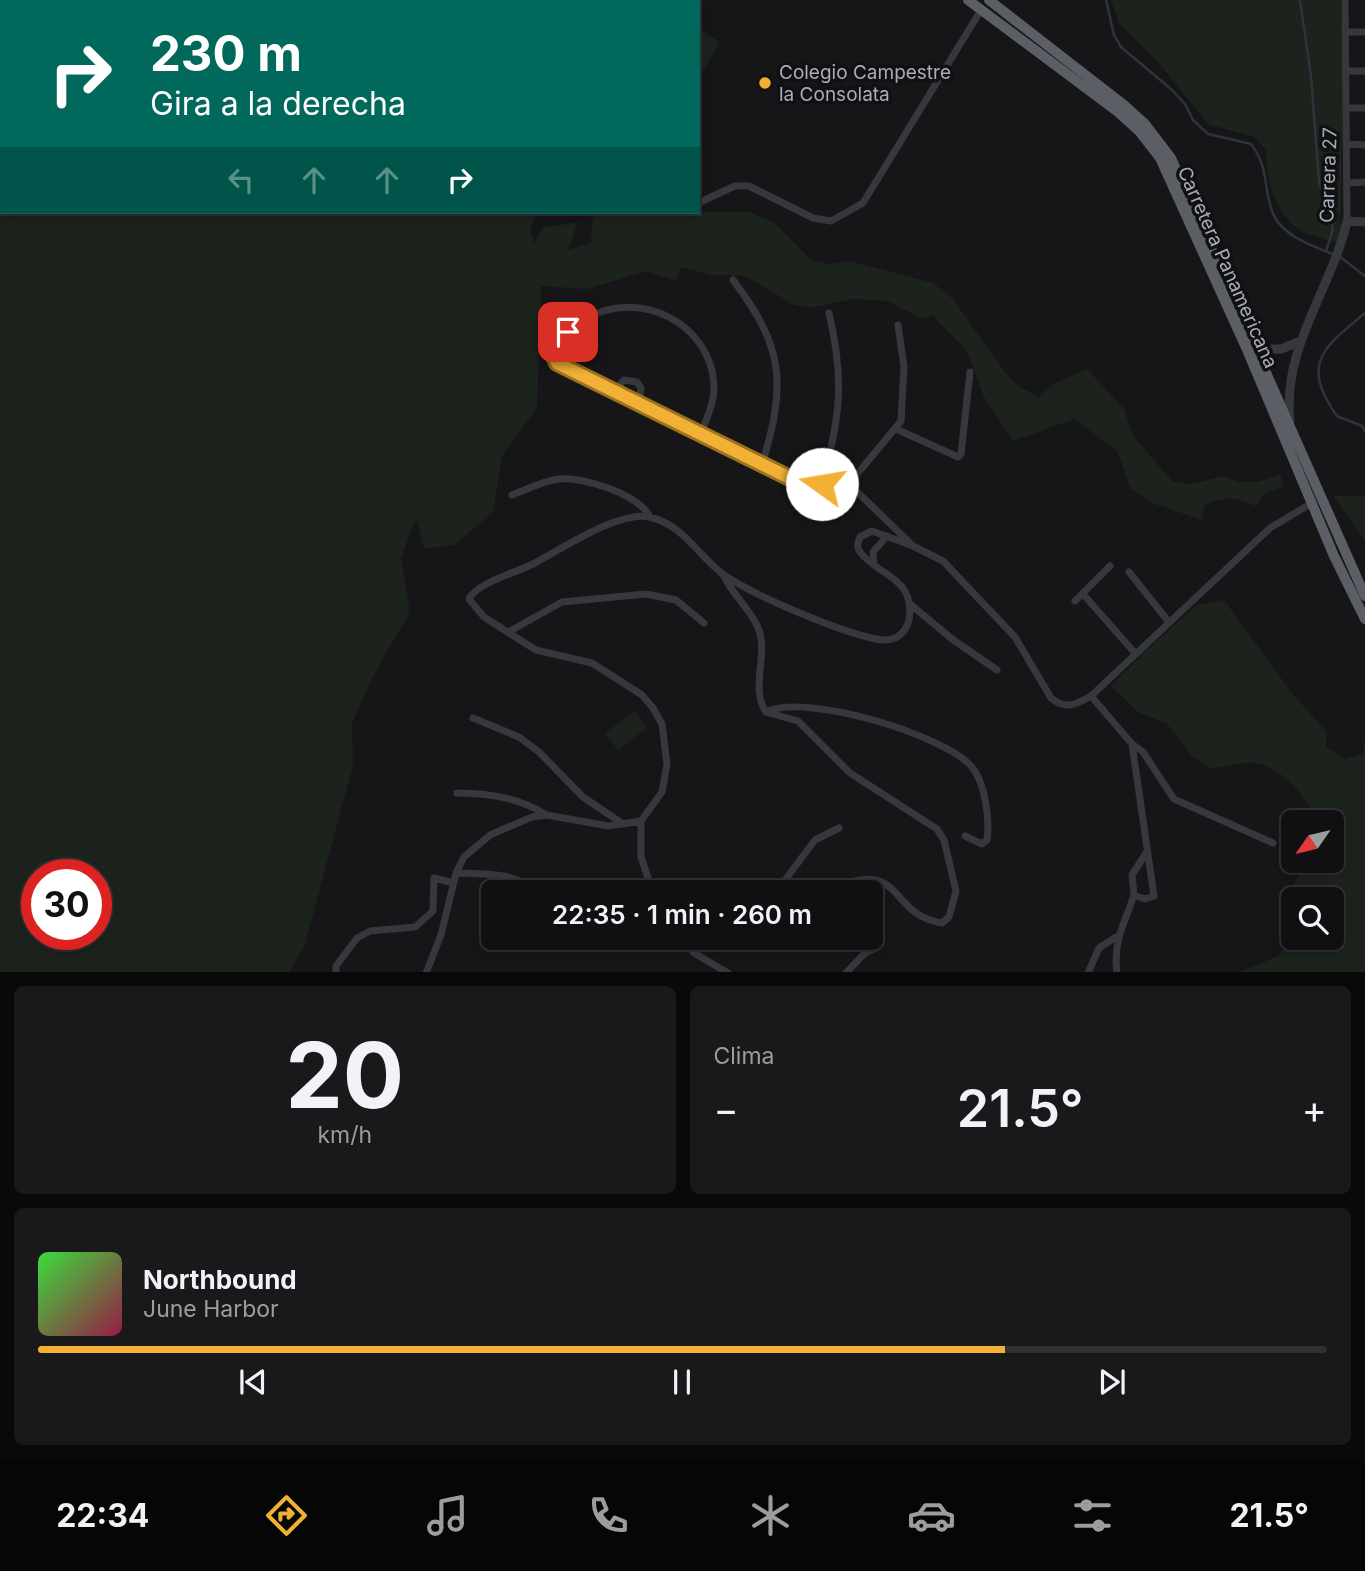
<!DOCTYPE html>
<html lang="es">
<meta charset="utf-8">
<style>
:root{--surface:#101012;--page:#19191b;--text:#f1f3f6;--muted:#9c9d9f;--line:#303032;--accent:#f2b134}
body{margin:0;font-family:Inter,sans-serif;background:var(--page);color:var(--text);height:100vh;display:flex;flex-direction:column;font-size:26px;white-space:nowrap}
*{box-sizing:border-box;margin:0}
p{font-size:23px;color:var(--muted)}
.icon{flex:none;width:38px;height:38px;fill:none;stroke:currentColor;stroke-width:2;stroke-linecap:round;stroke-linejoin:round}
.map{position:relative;height:972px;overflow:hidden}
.panel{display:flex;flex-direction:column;gap:14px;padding:14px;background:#09090a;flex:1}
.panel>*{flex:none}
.guide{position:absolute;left:0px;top:0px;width:700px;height:214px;box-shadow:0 4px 10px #0003,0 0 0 2px var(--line);background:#00695c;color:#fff;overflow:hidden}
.needle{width:46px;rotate:236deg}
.buttons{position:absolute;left:1281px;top:810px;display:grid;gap:14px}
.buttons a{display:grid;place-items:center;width:63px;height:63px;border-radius:10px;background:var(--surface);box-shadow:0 4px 10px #0003,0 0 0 2px var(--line);font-size:35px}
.speed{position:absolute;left:21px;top:859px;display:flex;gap:14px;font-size:35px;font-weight:700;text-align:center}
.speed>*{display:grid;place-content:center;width:91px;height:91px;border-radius:50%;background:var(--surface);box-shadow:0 4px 10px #0003,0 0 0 2px var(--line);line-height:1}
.speed .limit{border:10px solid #d22;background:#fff;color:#111}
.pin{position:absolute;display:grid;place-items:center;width:60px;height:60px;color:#fff;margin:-30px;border-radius:14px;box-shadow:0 4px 10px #0006}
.me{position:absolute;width:77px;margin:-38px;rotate:283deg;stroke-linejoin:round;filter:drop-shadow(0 0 5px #0008)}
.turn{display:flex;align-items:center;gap:24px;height:147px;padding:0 35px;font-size:32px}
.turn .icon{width:91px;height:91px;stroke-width:2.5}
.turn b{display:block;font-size:49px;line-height:60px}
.lanes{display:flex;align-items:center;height:66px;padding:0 35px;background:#0003;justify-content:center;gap:35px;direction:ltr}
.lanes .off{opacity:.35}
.big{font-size:52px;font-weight:600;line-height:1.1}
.panel .card{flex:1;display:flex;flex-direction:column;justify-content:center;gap:10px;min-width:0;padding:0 24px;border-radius:10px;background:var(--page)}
.panel .dial{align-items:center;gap:0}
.dial b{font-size:91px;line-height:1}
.song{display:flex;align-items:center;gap:21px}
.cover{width:84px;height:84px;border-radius:10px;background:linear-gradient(135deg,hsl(120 70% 55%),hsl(340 70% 35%))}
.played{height:7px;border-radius:4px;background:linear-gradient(90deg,var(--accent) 75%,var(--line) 75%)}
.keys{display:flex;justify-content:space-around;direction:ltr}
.heat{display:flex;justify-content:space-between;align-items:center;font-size:38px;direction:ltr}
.panel .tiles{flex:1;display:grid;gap:14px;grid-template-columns:1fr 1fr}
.card:last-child{grid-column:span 2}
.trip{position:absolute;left:481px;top:880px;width:402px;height:70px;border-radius:10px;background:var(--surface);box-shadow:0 4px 10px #0003,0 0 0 2px var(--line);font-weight:600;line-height:70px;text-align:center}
.tabs{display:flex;height:112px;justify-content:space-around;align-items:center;background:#060607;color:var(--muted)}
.tabs .icon{width:49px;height:49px}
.tabs .active{color:var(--accent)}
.tabs b{font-size:32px;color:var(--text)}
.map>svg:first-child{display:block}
</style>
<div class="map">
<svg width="1365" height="973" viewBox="0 0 1365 973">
<rect width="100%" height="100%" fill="#161618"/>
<path fill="#1c231d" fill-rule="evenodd" d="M 0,0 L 653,0 L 2,2 L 2,212 L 537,212 L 530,231 L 534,243 L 544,227 L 578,222 L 568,250 L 591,243 L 593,212 L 748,212 L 773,222 L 811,260 L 830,264 L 849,261 L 933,283 L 953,299 L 1004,371 L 1018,386 L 1039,397 L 1053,384 L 1087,369 L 1124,409 L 1134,437 L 1173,482 L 1192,484 L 1223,476 L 1240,482 L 1258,482 L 1280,474 L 1284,486 L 1263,495 L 1256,506 C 1237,497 1223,496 1204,506 L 1202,520 L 1152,503 L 1130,488 L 1118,452 L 1074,419 L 1013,441 L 984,397 L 966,349 L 933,316 L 921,318 L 888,301 L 853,299 L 809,308 L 794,305 L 746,276 L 712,275 L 681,267 L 676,281 L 647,271 L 587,289 L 541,286 L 537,408 L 502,456 L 493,512 L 454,545 L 424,549 L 416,518 L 401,558 L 410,612 L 373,676 L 352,723 L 353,765 L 305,944 L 290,972 L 0,973 ZM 37,875 L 96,875 L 96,934 L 37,934 Z
M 1111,0 L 1341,0 L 1344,71 L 1340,244 C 1329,240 1318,238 1308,234 C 1276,221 1266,180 1266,150 L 1254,137 L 1208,124 L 1158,62 L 1119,23 Z
M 698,28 L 720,42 L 698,79 Z
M 1334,496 L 1365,496 L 1365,541 Z
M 1224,600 L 1291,692 L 1326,731 L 1326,747 L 1345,759 L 1363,753 L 1365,738 L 1365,972 L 1240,972 L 1280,955 L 1293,931 L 1293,938 L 1332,938 L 1332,900 L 1293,900 L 1293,916 L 1286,898 L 1299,875 L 1297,861 L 1332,861 L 1332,822 L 1310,822 L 1312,810 C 1301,791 1278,765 1254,763 C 1240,762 1224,768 1210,768 L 1191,755 L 1167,724 L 1138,712 L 1111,686 L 1142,654 L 1197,605 Z
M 635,711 L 647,728 L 618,750 L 605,733 Z"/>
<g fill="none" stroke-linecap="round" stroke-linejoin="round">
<path stroke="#2c353c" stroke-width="2.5" d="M 1106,0 L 1114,35 L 1121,47 L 1171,89 L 1185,104 L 1193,120 L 1208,134 L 1251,144 C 1269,168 1263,185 1272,211 C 1280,235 1312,246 1333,254
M 1300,0 L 1311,76 L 1319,181 L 1333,229 L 1326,251
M 1339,256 L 1365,276
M 1365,313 C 1325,347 1299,362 1337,416 L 1362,426 L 1365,431"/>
<path stroke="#37383d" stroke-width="7" d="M 1345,0 L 1347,221
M 221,2 L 222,0
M 269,2 L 273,0
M 384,2 L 386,0
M 1345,32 L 1365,32
M 1347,71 L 1365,71
M 1348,108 L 1365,108
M 1347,144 L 1365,145
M 1348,183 L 1365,182
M 698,203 L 735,186 L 749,186 L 813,218 L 831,221 L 863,203 L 981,10
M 733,280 C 785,348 786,385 762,465
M 615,390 L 624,380 L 637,382 L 641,388 L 639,402
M 896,429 L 958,457 L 961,454 L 970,372
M 701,433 C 707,418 714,403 714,386 C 712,324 639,287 586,319 C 572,328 563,340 553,353 L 557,363 L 796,481 L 822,484 L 840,480 L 849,484 L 910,543
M 822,484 C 840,418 845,381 829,313
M 849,484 L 901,421 L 904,367 L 898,325
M 512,495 C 526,490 543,481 558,479 C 583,476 638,494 650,517
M 874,563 L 873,552 L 887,536
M 1129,572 L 1168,621
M 723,574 C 732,595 751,609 759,630 C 768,656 750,689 766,712 L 798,721 L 850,773 L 937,829 L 944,840 L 956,891 L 949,917 L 942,923 C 883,913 909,854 822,892
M 1083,594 L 1134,652
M 1075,601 L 1110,566
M 910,604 L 952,639 L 997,670
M 510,631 L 562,602 L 646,594 L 676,600 L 704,623
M 1091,696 L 1132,744 L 1154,896 L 1145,899 L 1134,895 C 1124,926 1113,939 1117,973
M 766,712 C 804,692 945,735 972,767 C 985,783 990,820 987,840 L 982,844 L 965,836
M 473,718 L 519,737 L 539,752 L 583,797 L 623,824
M 1132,744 L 1143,752 L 1174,799 L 1273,843
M 457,793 C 487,793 521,798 546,815
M 641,821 L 641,857 L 653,892
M 456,873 C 487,874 514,872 539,892
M 776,892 L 815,840 L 839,828
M 1134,895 L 1132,875 L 1146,853
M 600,938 L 601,938
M 682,938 L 694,953 L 728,973
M 336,973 L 336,966 L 357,938 L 370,931 L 415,927 L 433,911 L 434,878 L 454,883
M 426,973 L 441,935 L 456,873 L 464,857 L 490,835 L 532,817 L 547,815 L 608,826 L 641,821 L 662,792 L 667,764 L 662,724 L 653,708 L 642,695 L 592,663 L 536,650 L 484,617 L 469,599 C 475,584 517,572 533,564 C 560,550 619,510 649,517 C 683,524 699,557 724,575 C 755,596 840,632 876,639 C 885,641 895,640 901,634 C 908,628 910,619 910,610 C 909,576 876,574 860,552 C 856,547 858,542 860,537 L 872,531 L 913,546 L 943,561 L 1015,637 L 1051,698 C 1066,710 1075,705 1091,696 L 1270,528 L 1312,503
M 846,973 L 865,953 L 876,948
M 1088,973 L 1099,948 L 1116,937"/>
<path stroke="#37383d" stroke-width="9" d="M 1257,349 L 1281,349 L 1298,342
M 1290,421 C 1282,347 1331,291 1347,221 L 1365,222"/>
<path stroke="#5b5e65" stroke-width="10" d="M 968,0 L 1118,112 L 1139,131 L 1160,158 L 1248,352 L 1334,556 L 1365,619
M 989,0 L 1124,105 L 1145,124 L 1171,158 L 1365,596"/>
</g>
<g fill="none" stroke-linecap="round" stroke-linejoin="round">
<defs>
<path id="route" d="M 568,332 L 553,354 L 557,363 L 796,481 L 822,484"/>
</defs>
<use href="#route" stroke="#9d7322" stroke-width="18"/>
<use href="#route" stroke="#f2b134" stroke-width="12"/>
</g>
<circle fill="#f2b134" stroke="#111113" stroke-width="2.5" cx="765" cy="83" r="7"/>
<g text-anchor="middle" stroke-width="7" stroke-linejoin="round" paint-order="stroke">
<g font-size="19" fill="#a8adb8" stroke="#111113" text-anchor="start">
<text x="779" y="79">Colegio Campestre<tspan x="779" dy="22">la Consolata</tspan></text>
</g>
<g font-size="19" fill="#a8adb8" stroke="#111113">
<text transform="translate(1328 175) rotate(-88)" y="7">Carrera 27</text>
<text transform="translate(1228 267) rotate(66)" y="7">Carretera Panamericana</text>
</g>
</g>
</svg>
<div class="buttons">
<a><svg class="needle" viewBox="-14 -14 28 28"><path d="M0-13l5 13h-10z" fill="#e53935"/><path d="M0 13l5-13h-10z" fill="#9c9d9f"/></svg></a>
<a><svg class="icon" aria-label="search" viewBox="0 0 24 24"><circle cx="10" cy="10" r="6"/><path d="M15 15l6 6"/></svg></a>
</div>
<div class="speed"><div class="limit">30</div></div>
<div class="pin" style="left:568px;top:332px;background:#d93025"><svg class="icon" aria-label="arrive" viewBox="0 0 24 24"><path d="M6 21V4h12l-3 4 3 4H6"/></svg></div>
<svg class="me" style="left:822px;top:484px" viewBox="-20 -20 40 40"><circle r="19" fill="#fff"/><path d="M0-13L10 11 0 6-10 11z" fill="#f2b134"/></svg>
<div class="trip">22:35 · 1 min · 260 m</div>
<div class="guide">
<div class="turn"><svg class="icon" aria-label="right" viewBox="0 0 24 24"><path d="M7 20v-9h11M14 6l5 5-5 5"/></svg><div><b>230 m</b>Gira a la derecha</div></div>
<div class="lanes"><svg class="icon off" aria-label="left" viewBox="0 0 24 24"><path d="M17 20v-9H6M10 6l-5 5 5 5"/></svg><svg class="icon off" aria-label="ahead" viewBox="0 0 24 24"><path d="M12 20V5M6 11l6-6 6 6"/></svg><svg class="icon off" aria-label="ahead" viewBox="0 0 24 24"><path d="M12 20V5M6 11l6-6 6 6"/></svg><svg class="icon" aria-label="right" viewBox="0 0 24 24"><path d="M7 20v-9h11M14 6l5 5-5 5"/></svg></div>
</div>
</div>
<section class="panel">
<div class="tiles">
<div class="card dial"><b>20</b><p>km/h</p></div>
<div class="card"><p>Clima</p>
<div class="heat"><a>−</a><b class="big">21.5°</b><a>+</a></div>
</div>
<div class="card">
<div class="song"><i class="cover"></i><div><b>Northbound</b><p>June Harbor</p></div></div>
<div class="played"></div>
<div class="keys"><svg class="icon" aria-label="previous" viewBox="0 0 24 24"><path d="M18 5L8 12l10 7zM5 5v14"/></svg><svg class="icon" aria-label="pause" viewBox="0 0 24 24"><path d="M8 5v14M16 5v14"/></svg><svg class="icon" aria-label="next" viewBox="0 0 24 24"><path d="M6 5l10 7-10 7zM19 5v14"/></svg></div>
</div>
</div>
</section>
<nav class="tabs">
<b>22:34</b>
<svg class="icon active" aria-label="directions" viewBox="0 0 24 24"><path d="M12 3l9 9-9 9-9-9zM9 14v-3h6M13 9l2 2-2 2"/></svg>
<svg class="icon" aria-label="music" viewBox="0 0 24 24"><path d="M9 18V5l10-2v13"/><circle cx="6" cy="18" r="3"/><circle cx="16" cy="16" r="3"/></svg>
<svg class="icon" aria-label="phone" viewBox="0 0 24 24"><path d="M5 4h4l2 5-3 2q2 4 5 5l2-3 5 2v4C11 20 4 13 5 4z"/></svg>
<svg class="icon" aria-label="climate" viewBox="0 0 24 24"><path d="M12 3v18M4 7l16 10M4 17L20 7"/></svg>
<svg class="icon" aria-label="car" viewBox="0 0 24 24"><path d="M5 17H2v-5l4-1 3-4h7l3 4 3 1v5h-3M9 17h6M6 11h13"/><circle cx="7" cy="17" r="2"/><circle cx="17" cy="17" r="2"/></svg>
<svg class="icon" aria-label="filters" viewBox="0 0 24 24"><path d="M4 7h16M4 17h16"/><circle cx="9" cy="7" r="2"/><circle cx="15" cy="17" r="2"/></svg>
<b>21.5°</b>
</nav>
